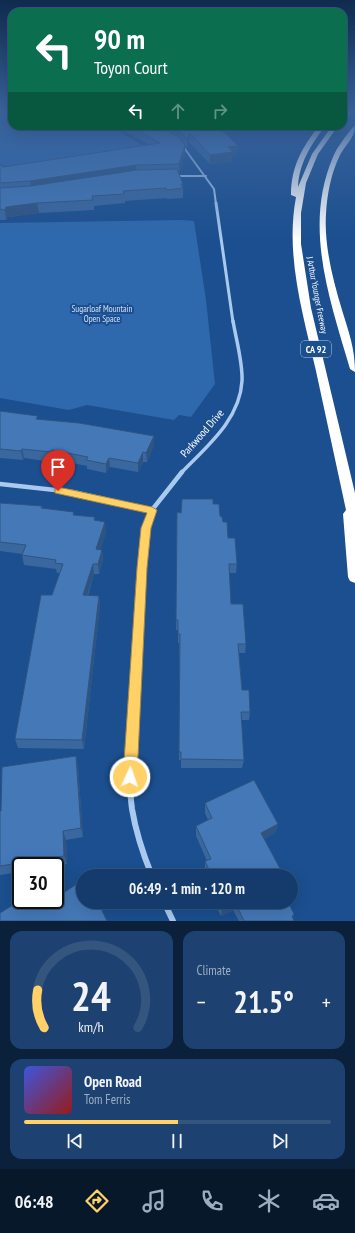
<!DOCTYPE html>
<meta charset="utf-8">
<style>
:root{--surface:#143b6b;--page:#1d4271;--text:#f1f3f6;--muted:#9dadc1;--line:#33557e;--accent:#ffd166}
body{margin:0;font-family:"PT Sans Narrow",sans-serif;background:var(--page);color:var(--text);height:100vh;display:flex;flex-direction:column;font-size:15px;white-space:nowrap}
*{box-sizing:border-box;margin:0}
p{font-size:13px;color:var(--muted)}
.icon{flex:none;width:22px;height:22px;fill:none;stroke:currentColor;stroke-width:2;stroke-linecap:round;stroke-linejoin:round}
.map{position:relative;height:921px;overflow:hidden}
.panel{display:flex;flex-direction:column;gap:10px;padding:10px;background:#0b203b;flex:1}
.panel>*{flex:none}
.guide{position:absolute;left:8px;top:8px;width:339px;height:122px;border-radius:12px;box-shadow:0 4px 16px #0002,0 0 0 1px var(--line);background:#0b6e4f;color:#fff;overflow:hidden}
.speed{position:absolute;left:12px;top:857px;display:flex;gap:8px;font-size:20px;font-weight:700;text-align:center}
.speed>*{display:grid;place-content:center;width:52px;height:52px;border-radius:50%;background:var(--surface);box-shadow:0 4px 16px #0002,0 0 0 1px var(--line);line-height:1}
.speed .limit{border:2px solid #111;border-radius:6px;background:#fff;color:#111}
.pin{position:absolute;display:grid;place-items:center;width:34px;height:34px;color:#fff;margin:-41px -17px;border-radius:50% 50% 50% 0;rotate:-45deg;box-shadow:0 0 4px #0007}
.pin .icon{rotate:45deg}
.me{position:absolute;width:44px;margin:-22px;rotate:3deg;stroke-linejoin:round;filter:drop-shadow(0 0 3px #0008)}
.turn{display:flex;align-items:center;gap:14px;height:84px;padding:0 20px;font-size:18px}
.turn .icon{width:52px;height:52px;stroke-width:2.5}
.turn b{display:block;font-size:28px;line-height:34px}
.lanes{display:flex;align-items:center;height:38px;padding:0 20px;background:#0003;justify-content:center;gap:20px;direction:ltr}
.lanes .off{opacity:.35}
.big{font-size:30px;font-weight:800;line-height:1.1}
.panel .card{flex:1;display:flex;flex-direction:column;justify-content:center;gap:6px;min-width:0;padding:0 14px;border-radius:12px;background:var(--page)}
.panel .dial{align-items:center;gap:0}
.dial svg{height:104px;overflow:visible;fill:none;stroke:var(--line);stroke-width:7;stroke-linecap:round;text-anchor:middle}
.dial text{fill:var(--text);stroke:none}
.song{display:flex;align-items:center;gap:12px}
.cover{width:48px;height:48px;border-radius:6px;background:linear-gradient(135deg,hsl(230 70% 55%),hsl(0 70% 35%))}
.played{height:4px;border-radius:2px;background:linear-gradient(90deg,var(--accent) 50%,var(--line) 50%)}
.keys{display:flex;justify-content:space-around;direction:ltr}
.heat{display:flex;justify-content:space-between;align-items:center;font-size:22px;direction:ltr}
.panel .tiles{flex:1;display:grid;gap:10px;grid-template-columns:1fr 1fr}
.card:last-child{grid-column:span 2}
.trip{position:absolute;left:76px;top:869px;width:222px;height:40px;border-radius:20px;background:var(--surface);box-shadow:0 4px 16px #0002,0 0 0 1px var(--line);font-weight:800;line-height:40px;text-align:center}
.dock{display:flex;height:64px;justify-content:space-around;align-items:center;background:#08182b;color:var(--muted)}
.dock .icon{width:28px;height:28px}
.dock .active{color:var(--accent)}
.dock b{font-size:18px;color:var(--text)}
.map>svg:first-child{display:block}
</style>
<div class="map">
<svg width="355" height="921" viewBox="0 0 355 921">
<rect width="100%" height="100%" fill="#1b4f8f"/>
<path fill="#2e69ad" d="M 0,111 L 12,111 L 12,126 L 110,126 L 144,146 L 23,169 L 0,165 Z
M 206,126 L 295,126 L 291,131 L 219,130 Z
M 181,220 L 194,221 L 206,300 L 215,384 L 191,417 L 179,415 L 174,420 L 87,405 L 69,410 L 0,398 L 0,223 Z"/>
<g fill="none" stroke-linecap="round" stroke-linejoin="round">
<path stroke="#a9c9ee" stroke-width="2" d="M 182,145 L 214,189 L 216,204
M 175,176 L 206,176"/>
<path stroke="#a9c9ee" stroke-width="3" d="M 216,203 L 233,322"/>
<path stroke="#a9c9ee" stroke-width="3.5" d="M 181,473 C 206,447 240,420 242,381 C 243,363 236,339 233,321"/>
<path stroke="#a9c9ee" stroke-width="4.5" d="M 0,484 L 73,492 L 152,510
M 137,669 L 146,528 L 152,510 L 182,472"/>
<path stroke="#a9c9ee" stroke-width="6" d="M 137,668 C 134,712 126,766 132,809 C 136,833 143,854 152,876
M 164,902 L 173,921"/>
<path fill="#fff" fill-rule="evenodd" d="M 346,111 L 353,111 L 343,120 L 343,115 Z
M 319,126 L 325,126 C 311,145 299,163 298,187 L 312,154 L 332,126 L 338,126 L 318,154 L 306,183 L 301,213 L 301,244 L 311,308 L 355,493 L 355,583 L 350,581 L 348,577 L 343,514 L 346,510 C 336,464 326,417 316,371 C 303,314 285,255 296,197 L 291,195 C 291,167 302,147 319,126 Z
M 355,126 C 355,138 345,145 340,155 C 331,173 327,195 326,214 C 324,246 333,280 342,310 C 349,333 355,348 355,372 L 350,369 C 330,300 303,227 333,157 C 337,147 346,136 353,127 Z"/>
</g>
<path fill="#3a679d" d="M 121,126 L 211,126 L 237,155 L 232,156 L 232,162 L 210,164 L 189,142 L 187,148 L 185,146 L 185,154 L 179,174 L 183,184 L 183,198 L 167,199 L 166,198 L 125,201 L 125,203 L 94,206 L 94,210 L 39,213 L 8,217 L 6,220 L 0,220 L 0,164 L 3,167 L 148,144 L 123,130 Z
M 0,411 L 39,420 L 154,445 L 147,462 L 143,462 L 138,472 L 110,467 L 106,473 L 87,469 L 87,466 L 53,459 L 52,462 L 24,458 L 23,460 L 0,458 Z
M 0,503 L 42,506 L 43,508 L 74,515 L 95,517 L 95,520 L 106,532 L 100,550 L 102,550 L 103,560 L 99,574 L 94,574 L 88,596 L 99,596 L 100,606 L 84,749 L 18,748 L 15,739 L 52,595 L 60,573 L 57,573 L 56,569 L 24,565 L 22,555 L 22,554 L 0,551 Z
M 213,504 L 223,522 L 237,564 L 236,573 L 229,573 L 231,604 L 246,644 L 245,653 L 239,653 L 242,690 L 250,712 L 249,720 L 241,720 L 244,760 L 242,768 L 181,768 L 181,760 L 179,760 L 179,643 L 178,643 L 178,630 L 176,630 L 177,512 L 181,513 Z
M 76,756 L 78,766 L 83,837 L 66,840 L 67,864 L 55,866 L 21,866 L 21,872 L 0,875 L 0,811 L 1,811 Z
M 205,803 L 278,824 L 275,833 L 264,839 L 284,876 L 207,876 L 205,870 L 205,861 L 207,861 L 196,836 L 196,826 L 208,820 L 205,813 Z
M 214,902 L 288,902 L 294,914 L 293,918 L 294,921 L 239,921 L 233,910 L 221,916 Z"/>
<path fill="#305480" d="M 190,133 L 189,142 L 187,148 L 187,139 Z
M 185,145 L 185,154 L 179,174 L 179,164 Z
M 238,146 L 237,155 L 232,156 L 232,162 L 210,164 L 210,155 L 228,147 Z
M 136,165 L 137,175 L 32,191 L 30,181 Z
M 37,203 L 39,213 L 8,217 L 6,220 L 5,210 L 6,207 Z
M 154,436 L 154,445 L 147,462 L 146,453 Z
M 22,449 L 24,458 L 23,460 L 21,451 Z
M 52,450 L 53,459 L 52,462 L 51,452 Z
M 143,452 L 143,462 L 138,472 L 138,463 Z
M 109,458 L 110,467 L 106,473 L 106,464 Z
M 105,522 L 106,532 L 98,559 L 96,549 Z
M 102,550 L 103,560 L 99,574 L 98,564 Z
M 93,564 L 94,574 L 84,605 L 83,595 Z
M 99,596 L 100,606 L 84,749 L 82,740 Z
M 76,756 L 78,766 L 83,837 L 81,828 Z
M 278,824 L 275,833 L 259,842 L 261,833 Z
M 63,831 L 66,840 L 67,864 L 64,856 Z
M 235,902 L 233,910 L 221,916 L 222,908 Z"/>
<path fill="#4478b7" stroke="#305480" d="M 130,126 L 159,126 L 179,137 L 185,145 L 179,164 L 136,165 L 30,181 L 0,183 L 0,164 L 1,164 L 3,167 L 160,143 Z
M 169,126 L 211,126 L 224,132 L 238,146 L 228,147 L 233,152 L 210,155 L 190,133 L 187,139 L 182,133 Z
M 177,169 L 183,184 L 181,184 L 183,188 L 167,190 L 166,188 L 123,191 L 124,194 L 92,196 L 93,200 L 37,203 L 6,207 L 5,210 L 0,209 L 0,188 L 31,186 L 137,170 Z
M 0,411 L 38,416 L 36,419 L 79,423 L 154,436 L 146,453 L 143,452 L 138,463 L 109,458 L 106,464 L 86,460 L 88,457 L 52,450 L 51,452 L 22,449 L 21,451 L 0,449 Z
M 182,499 L 213,499 L 213,504 L 219,504 L 220,516 L 222,517 L 223,522 L 227,522 L 228,538 L 235,538 L 237,564 L 229,564 L 231,604 L 243,604 L 246,644 L 238,644 L 242,690 L 249,690 L 250,712 L 241,712 L 244,760 L 181,759 L 181,752 L 179,752 L 180,634 L 178,634 L 178,620 L 176,620 L 177,512 L 181,513 Z
M 0,503 L 42,506 L 41,508 L 74,512 L 73,515 L 95,517 L 94,520 L 105,522 L 96,549 L 102,550 L 98,564 L 93,564 L 83,595 L 99,596 L 82,740 L 15,739 L 41,595 L 52,595 L 63,564 L 55,563 L 56,560 L 22,555 L 26,545 L 0,542 Z
M 76,756 L 81,828 L 63,831 L 64,856 L 0,866 L 0,811 L 1,811 L 2,767 Z
M 254,780 L 278,824 L 261,833 L 284,876 L 212,876 L 205,861 L 211,859 L 196,826 L 212,818 L 205,803 Z
M 83,880 L 83,902 L 98,902 L 107,921 L 0,921 L 0,913 L 21,900 L 55,900 L 55,885 L 60,895 Z
M 219,902 L 234,902 L 222,908 Z
M 235,902 L 288,902 L 294,914 L 292,916 L 294,921 L 244,921 Z"/>
<linearGradient id="sky" x2="0" y2="1"><stop stop-color="#0f2b4f"/><stop offset="0.46" stop-color="#39639b"/><stop offset="1" stop-color="#39639b" stop-opacity="0"/></linearGradient>
<rect width="355" height="240" fill="url(#sky)"/>
<path fill="#ffd166" stroke="#a68842" d="M 58,487 L 152,507 L 157,510 L 151,528 L 147,568 L 137,777 L 135,782 L 130,784 L 125,782 L 123,777 L 137,568 L 141,528 L 147,513 L 55,493 L 55,488 Z"/>
<g text-anchor="middle" stroke-width="4" stroke-linejoin="round" paint-order="stroke">
<g font-size="9" fill="#fff" stroke="#1b4f8f">
<text transform="translate(317 295) rotate(79)" y="3">J Arthur Younger Freeway</text>
</g>
<g font-size="9" fill="#cfe3fa" stroke="#1b4f8f">
<text x="102" y="312">Sugarloaf Mountain<tspan x="102" dy="10">Open Space</tspan></text>
</g>
<rect fill="#1b4f8f" stroke="#bbcadd" stroke-width="1" x="301" y="341" width="30" height="16" rx="3"/>
<g font-size="10" font-weight="bold" fill="#fff">
<text x="316" y="353">CA 92</text>
</g>
<g font-size="11" fill="#fff" stroke="#1b4f8f">
<text transform="translate(202 433) rotate(-49)" y="4">Parkwood Drive</text>
</g>
</g>
</svg>
<div class="speed"><div class="limit">30</div></div>
<div class="pin" style="left:58px;top:491px;background:#d93025"><svg class="icon" aria-label="arrive" viewBox="0 0 24 24"><path d="M6 21V4h12l-3 4 3 4H6"/></svg></div>
<svg class="me" style="left:130px;top:777px" viewBox="-20 -20 40 40"><circle r="17" fill="#ffd166" stroke="#fff" stroke-width="3"/><path d="M0-11L8 9 0 5-8 9z" fill="#fff"/></svg>
<div class="trip">06:49 · 1 min · 120 m</div>
<div class="guide">
<div class="turn"><svg class="icon" aria-label="left" viewBox="0 0 24 24"><path d="M17 20v-9H6M10 6l-5 5 5 5"/></svg><div><b>90 m</b>Toyon Court</div></div>
<div class="lanes"><svg class="icon" aria-label="left" viewBox="0 0 24 24"><path d="M17 20v-9H6M10 6l-5 5 5 5"/></svg><svg class="icon off" aria-label="ahead" viewBox="0 0 24 24"><path d="M12 20V5M6 11l6-6 6 6"/></svg><svg class="icon off" aria-label="right" viewBox="0 0 24 24"><path d="M7 20v-9h11M14 6l5 5-5 5"/></svg></div>
</div>
</div>
<section class="panel">
<div class="tiles">
<div class="card dial"><svg viewBox="0 0 100 80">
<path d="M14 69A42 42 0 1 1 86 69"/>
<path d="M14 69A42 42 0 0 1 9 40" stroke="#ffd166"/>
<text x="50" y="56" font-size="32" font-weight="700">24</text>
<text x="50" y="72" font-size="11">km/h</text>
</svg></div>
<div class="card"><p>Climate</p>
<div class="heat"><a>−</a><b class="big">21.5°</b><a>+</a></div>
</div>
<div class="card">
<div class="song"><i class="cover"></i><div><b>Open Road</b><p>Tom Ferris</p></div></div>
<div class="played"></div>
<div class="keys"><svg class="icon" aria-label="previous" viewBox="0 0 24 24"><path d="M18 5L8 12l10 7zM5 5v14"/></svg><svg class="icon" aria-label="pause" viewBox="0 0 24 24"><path d="M8 5v14M16 5v14"/></svg><svg class="icon" aria-label="next" viewBox="0 0 24 24"><path d="M6 5l10 7-10 7zM19 5v14"/></svg></div>
</div>
</div>
</section>
<nav class="dock">
<b>06:48</b>
<svg class="icon active" aria-label="directions" viewBox="0 0 24 24"><path d="M12 3l9 9-9 9-9-9zM9 14v-3h6M13 9l2 2-2 2"/></svg>
<svg class="icon" aria-label="music" viewBox="0 0 24 24"><path d="M9 18V5l10-2v13"/><circle cx="6" cy="18" r="3"/><circle cx="16" cy="16" r="3"/></svg>
<svg class="icon" aria-label="phone" viewBox="0 0 24 24"><path d="M5 4h4l2 5-3 2q2 4 5 5l2-3 5 2v4C11 20 4 13 5 4z"/></svg>
<svg class="icon" aria-label="climate" viewBox="0 0 24 24"><path d="M12 3v18M4 7l16 10M4 17L20 7"/></svg>
<svg class="icon" aria-label="car" viewBox="0 0 24 24"><path d="M5 17H2v-5l4-1 3-4h7l3 4 3 1v5h-3M9 17h6M6 11h13"/><circle cx="7" cy="17" r="2"/><circle cx="17" cy="17" r="2"/></svg>
</nav>
